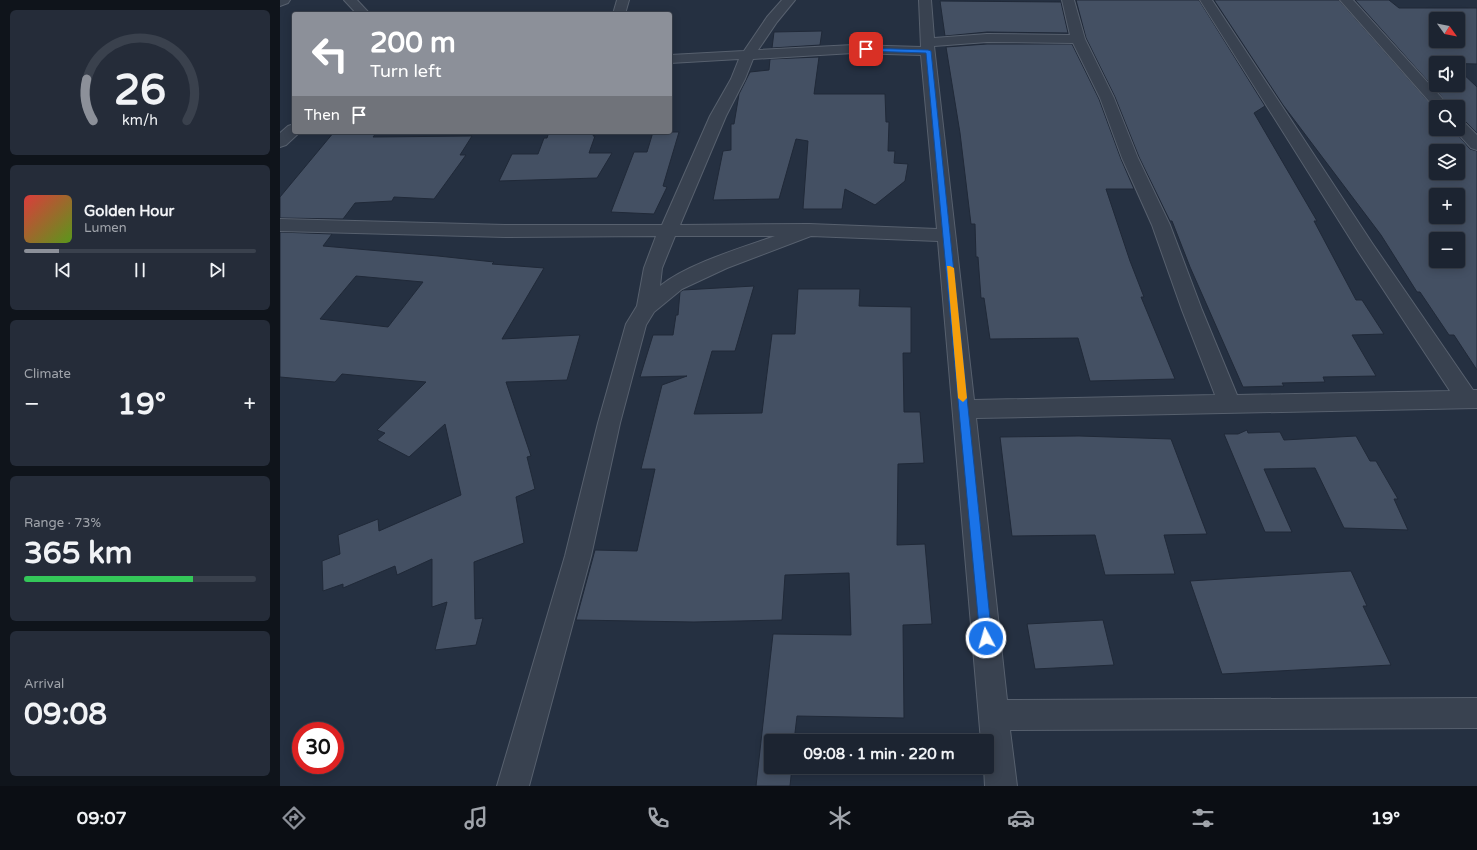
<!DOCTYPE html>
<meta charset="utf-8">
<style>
:root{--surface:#1c2431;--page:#252c39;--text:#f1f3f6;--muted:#a0a4ab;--line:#3a414d;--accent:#8c9099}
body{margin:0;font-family:"Varela Round",sans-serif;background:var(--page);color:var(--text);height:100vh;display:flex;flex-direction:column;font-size:15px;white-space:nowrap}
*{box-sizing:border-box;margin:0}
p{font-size:13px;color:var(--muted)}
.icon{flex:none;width:22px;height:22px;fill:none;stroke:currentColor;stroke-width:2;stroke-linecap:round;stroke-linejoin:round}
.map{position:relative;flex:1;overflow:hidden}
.panel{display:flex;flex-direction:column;gap:10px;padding:10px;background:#0f141b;width:280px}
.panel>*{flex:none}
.top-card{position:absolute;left:12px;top:12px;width:380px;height:122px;border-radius:4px;box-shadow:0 2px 10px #0003,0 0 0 1px var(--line);background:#8c9099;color:#fff;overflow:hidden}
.needle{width:26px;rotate:123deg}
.tools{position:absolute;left:1149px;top:12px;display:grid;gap:8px}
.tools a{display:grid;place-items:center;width:36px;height:36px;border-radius:4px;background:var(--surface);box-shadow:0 2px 10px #0003,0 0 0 1px var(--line);font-size:20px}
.speed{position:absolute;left:12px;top:722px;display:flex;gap:8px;font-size:20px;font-weight:700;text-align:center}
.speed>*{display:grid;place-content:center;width:52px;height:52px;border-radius:50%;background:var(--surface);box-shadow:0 2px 10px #0003,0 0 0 1px var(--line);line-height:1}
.speed .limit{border:6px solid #d22;background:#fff;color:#111}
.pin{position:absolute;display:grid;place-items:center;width:34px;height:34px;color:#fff;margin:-17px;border-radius:8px;box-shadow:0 2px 6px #0006}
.me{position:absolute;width:44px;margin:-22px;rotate:354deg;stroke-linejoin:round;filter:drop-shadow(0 0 3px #0008)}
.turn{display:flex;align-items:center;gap:14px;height:84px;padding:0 12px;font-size:18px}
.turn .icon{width:52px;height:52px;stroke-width:2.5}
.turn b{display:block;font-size:28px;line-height:34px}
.then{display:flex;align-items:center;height:38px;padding:0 12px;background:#0003;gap:8px;font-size:15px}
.big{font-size:30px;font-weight:700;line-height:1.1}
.panel .widget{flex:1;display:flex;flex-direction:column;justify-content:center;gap:6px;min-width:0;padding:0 14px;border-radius:6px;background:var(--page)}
.panel .dial{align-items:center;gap:0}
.dial svg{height:104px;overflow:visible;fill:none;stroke:var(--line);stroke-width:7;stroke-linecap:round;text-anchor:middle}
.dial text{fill:var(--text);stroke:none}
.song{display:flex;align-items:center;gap:12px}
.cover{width:48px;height:48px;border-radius:6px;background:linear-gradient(135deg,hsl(0 70% 55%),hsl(90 70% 35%))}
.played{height:4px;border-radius:2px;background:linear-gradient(90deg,var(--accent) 15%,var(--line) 15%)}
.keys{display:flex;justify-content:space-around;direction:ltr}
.heat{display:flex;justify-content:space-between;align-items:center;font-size:22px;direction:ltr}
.charge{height:6px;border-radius:3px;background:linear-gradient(90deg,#34c759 73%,var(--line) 0)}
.trip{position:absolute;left:484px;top:734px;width:230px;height:40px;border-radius:4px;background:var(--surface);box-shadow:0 2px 10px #0003,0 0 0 1px var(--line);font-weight:700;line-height:40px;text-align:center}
.tabs{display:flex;height:64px;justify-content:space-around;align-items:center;background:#0b0e14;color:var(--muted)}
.tabs .icon{width:28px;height:28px}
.tabs .selected{color:var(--accent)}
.tabs b{font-size:18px;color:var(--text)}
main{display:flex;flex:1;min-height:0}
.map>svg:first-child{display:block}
</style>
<main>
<section class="panel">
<div class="widget dial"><svg viewBox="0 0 100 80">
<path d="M14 69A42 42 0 1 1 86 69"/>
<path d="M14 69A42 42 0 0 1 9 37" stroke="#8c9099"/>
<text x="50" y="56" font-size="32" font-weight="700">26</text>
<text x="50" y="72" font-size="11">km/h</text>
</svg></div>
<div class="widget">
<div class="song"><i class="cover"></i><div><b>Golden Hour</b><p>Lumen</p></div></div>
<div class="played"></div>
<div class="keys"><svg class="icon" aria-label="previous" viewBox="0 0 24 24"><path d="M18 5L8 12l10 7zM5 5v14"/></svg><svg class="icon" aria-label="pause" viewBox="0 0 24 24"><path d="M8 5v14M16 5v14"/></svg><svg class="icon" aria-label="next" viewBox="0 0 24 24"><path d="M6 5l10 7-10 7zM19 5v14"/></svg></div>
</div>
<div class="widget"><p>Climate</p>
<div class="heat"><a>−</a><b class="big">19°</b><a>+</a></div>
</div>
<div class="widget"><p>Range · 73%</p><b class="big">365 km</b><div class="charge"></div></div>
<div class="widget"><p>Arrival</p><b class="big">09:08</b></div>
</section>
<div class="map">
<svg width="1197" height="786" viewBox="0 0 1197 786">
<rect width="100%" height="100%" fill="#253041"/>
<path fill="#445063" stroke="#202938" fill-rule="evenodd" d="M 796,0 L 919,0 L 985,106 L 974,113 L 1037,221 L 1034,221 L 1076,300 L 1082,300 L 1104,334 L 1072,335 L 1096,376 L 1043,377 L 1045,382 L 1002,383 L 1004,386 L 963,387 L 910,267 L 892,221 L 890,221 L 859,157 L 835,97 L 806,38 Z
M 934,0 L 1059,0 L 1156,110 L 1156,129 L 1173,129 L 1190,149 L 1197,151 L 1197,370 L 1174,335 L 1169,335 L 1140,292 L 1137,292 L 1101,235 L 1003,105 ZM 1156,151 L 1178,151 L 1178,173 L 1156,173 ZM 1156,195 L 1178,195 L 1178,217 L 1156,217 ZM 1156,239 L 1178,239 L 1178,261 L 1156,261 Z
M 1075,0 L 1109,0 L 1119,8 L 1197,8 L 1197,64 L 1156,63 L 1156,85 L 1178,85 L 1178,69 L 1197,87 L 1197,133 L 1184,120 L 1178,118 L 1178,107 L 1171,107 ZM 1156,19 L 1178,19 L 1178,41 L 1156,41 Z
M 660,1 L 781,2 L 788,33 L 707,32 L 665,36 Z
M 542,31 L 540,45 L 492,48 L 494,32 Z
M 707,44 L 792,44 L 819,99 L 841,159 L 854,189 L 826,189 L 850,261 L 864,297 L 861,297 L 895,379 L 810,381 L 798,338 L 710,339 L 704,298 L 701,298 L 698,257 L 696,257 L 695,224 L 691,224 L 680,133 L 666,47 Z
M 539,57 L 534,94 L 605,94 L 606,122 L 609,122 L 608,151 L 615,151 L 614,163 L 628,164 L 625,181 L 595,205 L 565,189 L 562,209 L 523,209 L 528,141 L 516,139 L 499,199 L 433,200 L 443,151 L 451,150 L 451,124 L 454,124 L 459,94 L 470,72 L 489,70 L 490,59 Z
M 54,132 L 97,132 L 93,137 L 192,136 L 180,155 L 186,155 L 154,199 L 114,197 L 112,201 L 75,203 L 63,219 L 0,218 L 0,197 Z
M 269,132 L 315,132 L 313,136 L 315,136 L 309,153 L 332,153 L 317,178 L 219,181 L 232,154 L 258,154 L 264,138 L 267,138 Z
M 373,132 L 399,132 L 383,186 L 387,187 L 374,214 L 331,212 L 354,152 L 367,152 Z
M 0,232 L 52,234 L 43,246 L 158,256 L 214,262 L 212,264 L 264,268 L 222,339 L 300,335 L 287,380 L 226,382 L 251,456 L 247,457 L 255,489 L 236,497 L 244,543 L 194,562 L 195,619 L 203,618 L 196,645 L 155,650 L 167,602 L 152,607 L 152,559 L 117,575 L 115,566 L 63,588 L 63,584 L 43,591 L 42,561 L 60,554 L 58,535 L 98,519 L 99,531 L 181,495 L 165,424 L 129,457 L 97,440 L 105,433 L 97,430 L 146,382 L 62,374 L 55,382 L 0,377 ZM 76,276 L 143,282 L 108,327 L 40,319 Z
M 474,286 L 455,351 L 432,351 L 414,414 L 482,413 L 492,334 L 515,334 L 518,289 L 580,289 L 579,306 L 631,307 L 631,353 L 623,353 L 624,412 L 640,412 L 644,463 L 618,464 L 617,545 L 645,544 L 652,624 L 623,625 L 624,718 L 517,716 L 514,741 L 491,741 L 491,767 L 512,767 L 510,786 L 476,786 L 493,634 L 571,635 L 569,573 L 505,575 L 502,620 L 414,622 L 296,620 L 315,550 L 357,551 L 375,469 L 361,469 L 382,385 L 407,376 L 360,377 L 373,335 L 393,335 L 396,315 L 398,315 L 400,292 L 403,290 Z
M 967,430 L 968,433 L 1000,432 L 1004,440 L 1076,436 L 1090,461 L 1096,461 L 1118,499 L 1114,499 L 1128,530 L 1064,528 L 1035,468 L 984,469 L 1012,532 L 985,532 L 944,434 L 958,434 Z
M 799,436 L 891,439 L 927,534 L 884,535 L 895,574 L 825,575 L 815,535 L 732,536 L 720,437 Z
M 1071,571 L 1087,606 L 1083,606 L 1111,665 L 942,674 L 910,581 Z
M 823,620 L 834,665 L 755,669 L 747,624 Z"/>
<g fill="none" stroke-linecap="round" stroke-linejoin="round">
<defs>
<path id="minor" d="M 0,0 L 10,0 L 8,3 L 0,6 Z
M 64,0 L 77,0 L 90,14 L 77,14 Z
M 337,0 L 349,0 L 345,14 L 333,14 Z
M 502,0 L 515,0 L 497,22 L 478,50 L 573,45 L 641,47 L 639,0 L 651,0 L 654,38 L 707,34 L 790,35 L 782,0 L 794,0 L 805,39 L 834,98 L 858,158 L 890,225 L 922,310 L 957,395 L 1170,391 L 1078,251 L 920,0 L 932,0 L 1092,243 L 1193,390 L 1197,390 L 1197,408 L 696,418 L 727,700 L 1197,698 L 1197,728 L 730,730 L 737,786 L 705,786 L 704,767 L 707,767 L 707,741 L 701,741 L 658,241 L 531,236 L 447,268 L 402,289 L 374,312 L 366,325 L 340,423 L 311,556 L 249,786 L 217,786 L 285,556 L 318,423 L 346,324 L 357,306 L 364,268 L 376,236 L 225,237 L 0,231 L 0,219 L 225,225 L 382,225 L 430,116 L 451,79 L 459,59 L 390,63 L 390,55 L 464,51 L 487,17 ZM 707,42 L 793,43 L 820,98 L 842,158 L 872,225 L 902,310 L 935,395 L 694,400 L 654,46 ZM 573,53 L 641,55 L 657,229 L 529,224 L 400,225 L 446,116 L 465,79 L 473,59 ZM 395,236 L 495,236 C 461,248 407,264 380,286 L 382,268 Z
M 1060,0 L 1073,0 L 1170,107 L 1156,107 L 1156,109 Z
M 1178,119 L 1183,121 L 1197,135 L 1197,150 L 1191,148 L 1174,129 L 1178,129 Z
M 14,124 L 14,132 L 20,132 L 6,145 L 0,147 L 0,133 L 8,126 Z"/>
</defs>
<use href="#minor" stroke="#57606e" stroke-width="2"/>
<use href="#minor" fill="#394250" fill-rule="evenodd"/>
</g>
<path fill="#1a73e8" stroke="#114b97" d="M 584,48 L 648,50 L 651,51 L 712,638 L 710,642 L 706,644 L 702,642 L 700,638 L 646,53 L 586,51 Z"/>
<path fill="#f59e0b" d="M 667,266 L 670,266 L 674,268 L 687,398 L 683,402 L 678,398 Z"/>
</svg>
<div class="tools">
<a><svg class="needle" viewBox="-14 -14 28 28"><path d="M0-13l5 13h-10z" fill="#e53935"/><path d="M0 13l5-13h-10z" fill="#a0a4ab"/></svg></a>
<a><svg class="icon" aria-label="sound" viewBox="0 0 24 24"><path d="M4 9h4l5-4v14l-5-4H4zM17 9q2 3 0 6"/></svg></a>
<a><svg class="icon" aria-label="search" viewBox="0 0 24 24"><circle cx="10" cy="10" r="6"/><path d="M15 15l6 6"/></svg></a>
<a><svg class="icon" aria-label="layers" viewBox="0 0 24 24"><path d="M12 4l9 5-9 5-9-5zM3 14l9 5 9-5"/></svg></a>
<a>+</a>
<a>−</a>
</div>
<div class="speed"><div class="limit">30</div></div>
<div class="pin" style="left:586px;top:49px;background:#d93025"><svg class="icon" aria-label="arrive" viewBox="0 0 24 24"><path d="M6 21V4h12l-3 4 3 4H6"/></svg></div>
<svg class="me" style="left:706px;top:638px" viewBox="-20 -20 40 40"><circle r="17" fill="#1a73e8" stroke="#fff" stroke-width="3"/><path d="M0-11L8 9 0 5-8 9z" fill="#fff"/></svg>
<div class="trip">09:08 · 1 min · 220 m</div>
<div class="top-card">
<div class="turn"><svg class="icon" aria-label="left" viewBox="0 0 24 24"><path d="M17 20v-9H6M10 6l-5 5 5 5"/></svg><div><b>200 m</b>Turn left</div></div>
<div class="then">Then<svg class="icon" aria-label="arrive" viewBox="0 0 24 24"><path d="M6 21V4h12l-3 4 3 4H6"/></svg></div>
</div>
</div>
</main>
<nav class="tabs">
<b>09:07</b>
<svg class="icon selected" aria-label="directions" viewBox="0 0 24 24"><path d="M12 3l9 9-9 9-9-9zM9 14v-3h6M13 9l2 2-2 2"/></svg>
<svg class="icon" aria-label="music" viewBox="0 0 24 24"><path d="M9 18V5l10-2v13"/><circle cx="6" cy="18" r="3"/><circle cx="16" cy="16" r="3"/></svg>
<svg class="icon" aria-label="phone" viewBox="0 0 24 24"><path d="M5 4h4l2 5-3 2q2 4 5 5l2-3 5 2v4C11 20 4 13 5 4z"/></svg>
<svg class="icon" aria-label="climate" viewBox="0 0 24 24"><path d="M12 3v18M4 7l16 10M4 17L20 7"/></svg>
<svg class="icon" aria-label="car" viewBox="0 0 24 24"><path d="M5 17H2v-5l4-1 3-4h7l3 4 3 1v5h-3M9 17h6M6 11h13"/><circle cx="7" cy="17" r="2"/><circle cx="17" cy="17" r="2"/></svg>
<svg class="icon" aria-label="filters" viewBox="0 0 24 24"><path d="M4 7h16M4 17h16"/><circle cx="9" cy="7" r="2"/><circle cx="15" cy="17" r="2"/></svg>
<b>19°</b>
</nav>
